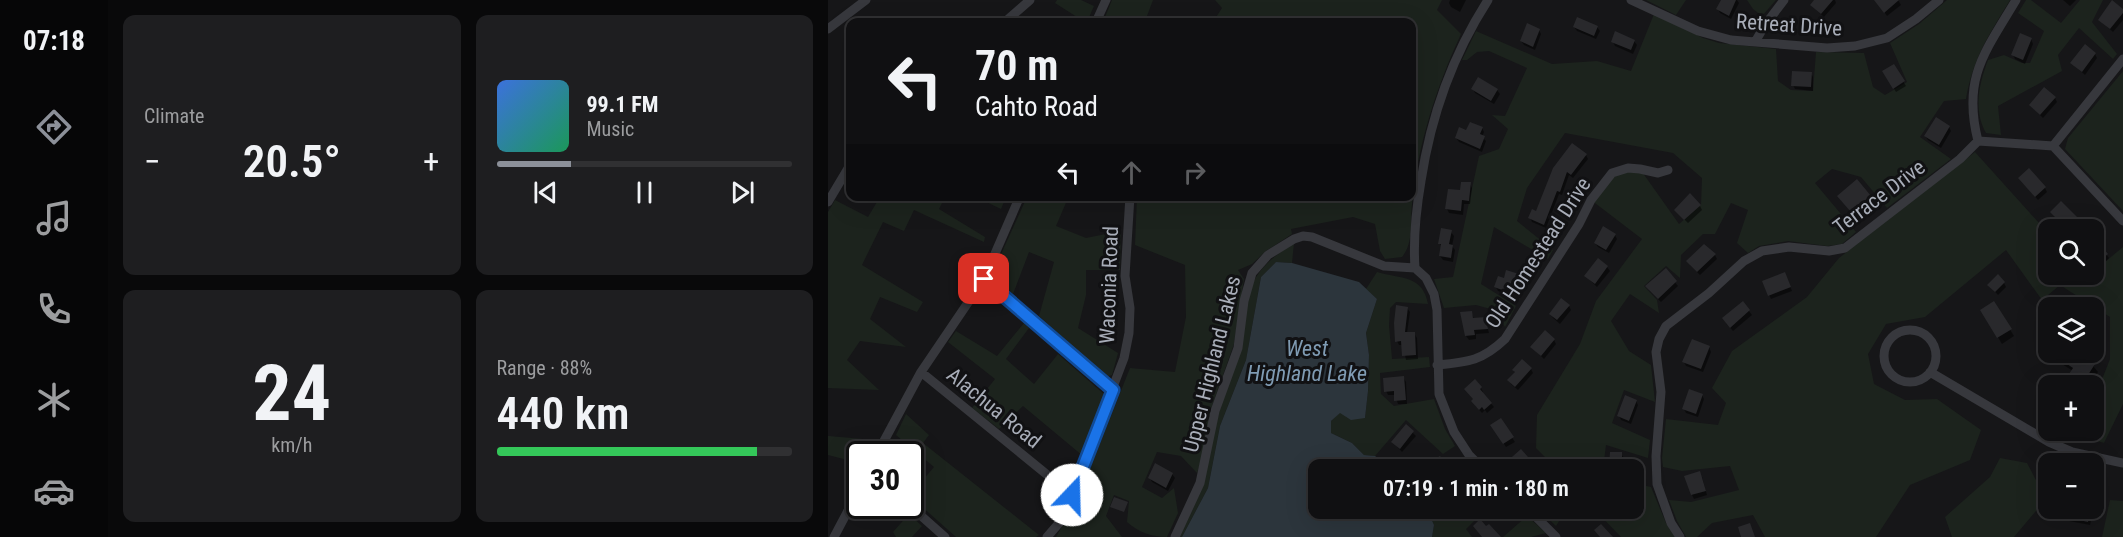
<!DOCTYPE html>
<meta charset="utf-8">
<style>
:root{--surface:#101012;--page:#1e1e20;--text:#f1f3f6;--muted:#9c9d9f;--line:#303032;--accent:#8c9099}
body{margin:0;font-family:"Roboto Condensed",sans-serif;background:var(--page);color:var(--text);height:100vh;display:flex;flex-direction:column;font-size:22px;white-space:nowrap}
*{box-sizing:border-box;margin:0}
p{font-size:20px;color:var(--muted)}
.icon{flex:none;width:33px;height:33px;fill:none;stroke:currentColor;stroke-width:2;stroke-linecap:round;stroke-linejoin:round}
.map{position:relative;flex:1;overflow:hidden}
.side{display:flex;flex-direction:column;gap:15px;padding:15px;background:#09090a;width:720px}
.side>*{flex:none}
.hud{position:absolute;left:18px;top:18px;width:570px;height:183px;border-radius:12px;box-shadow:0 6px 24px #0002,0 0 0 2px var(--line);background:#101012;color:var(--text);overflow:hidden}
.tools{position:absolute;left:1210px;top:219px;display:grid;gap:12px}
.tools a{display:grid;place-items:center;width:66px;height:66px;border-radius:12px;background:var(--surface);box-shadow:0 6px 24px #0002,0 0 0 2px var(--line);font-size:30px}
.speed{position:absolute;left:18px;top:441px;display:flex;gap:12px;font-size:30px;font-weight:700;text-align:center}
.speed>*{display:grid;place-content:center;width:78px;height:78px;border-radius:50%;background:var(--surface);box-shadow:0 6px 24px #0002,0 0 0 2px var(--line);line-height:1}
.speed .limit{border:3px solid #111;border-radius:9px;background:#fff;color:#111}
.pin{position:absolute;display:grid;place-items:center;width:51px;height:51px;color:#fff;margin:-26px;border-radius:12px;box-shadow:0 3px 9px #0006}
.me{position:absolute;width:66px;margin:-33px;rotate:21deg;stroke-linejoin:round;filter:drop-shadow(0 0 4px #0008)}
.turn{display:flex;align-items:center;gap:21px;height:126px;padding:0 30px;font-size:27px}
.turn .icon{width:78px;height:78px;stroke-width:2.5}
.turn b{display:block;font-size:42px;line-height:51px}
.lanes{display:flex;align-items:center;height:57px;padding:0 30px;background:#0003;justify-content:center;gap:30px;direction:ltr}
.lanes .off{opacity:.35}
.big{font-size:45px;font-weight:600;line-height:1.1}
.side .card{flex:1;display:flex;flex-direction:column;justify-content:center;gap:9px;min-width:0;padding:0 21px;border-radius:12px;background:var(--page)}
.side .dial{align-items:center;gap:0}
.dial b{font-size:78px;line-height:1}
.song{display:flex;align-items:center;gap:18px}
.cover{width:72px;height:72px;border-radius:9px;background:linear-gradient(135deg,hsl(220 70% 55%),hsl(150 70% 35%))}
.played{height:6px;border-radius:3px;background:linear-gradient(90deg,var(--accent) 25%,var(--line) 25%)}
.keys{display:flex;justify-content:space-around;direction:ltr}
.heat{display:flex;justify-content:space-between;align-items:center;font-size:33px;direction:ltr}
.charge{height:9px;border-radius:4px;background:linear-gradient(90deg,#34c759 88%,var(--line) 0)}
.side .tiles{flex:1;display:grid;gap:15px;grid-template-columns:repeat(2,1fr)}
.trip{position:absolute;left:480px;top:459px;width:336px;height:60px;border-radius:12px;background:var(--surface);box-shadow:0 6px 24px #0002,0 0 0 2px var(--line);font-weight:600;line-height:60px;text-align:center}
main{display:flex;flex:1;min-height:0}
.dock{display:flex;flex-direction:column;width:108px;justify-content:space-around;align-items:center;background:#060607;color:var(--muted)}
.dock .icon{width:42px;height:42px}
.dock .on{color:var(--accent)}
.dock b{font-size:27px;color:var(--text)}
.map>svg:first-child{display:block}
</style>
<main>
<nav class="dock">
<b>07:18</b>
<svg class="icon on" aria-label="directions" viewBox="0 0 24 24"><path d="M12 3l9 9-9 9-9-9zM9 14v-3h6M13 9l2 2-2 2"/></svg>
<svg class="icon" aria-label="music" viewBox="0 0 24 24"><path d="M9 18V5l10-2v13"/><circle cx="6" cy="18" r="3"/><circle cx="16" cy="16" r="3"/></svg>
<svg class="icon" aria-label="phone" viewBox="0 0 24 24"><path d="M5 4h4l2 5-3 2q2 4 5 5l2-3 5 2v4C11 20 4 13 5 4z"/></svg>
<svg class="icon" aria-label="climate" viewBox="0 0 24 24"><path d="M12 3v18M4 7l16 10M4 17L20 7"/></svg>
<svg class="icon" aria-label="car" viewBox="0 0 24 24"><path d="M5 17H2v-5l4-1 3-4h7l3 4 3 1v5h-3M9 17h6M6 11h13"/><circle cx="7" cy="17" r="2"/><circle cx="17" cy="17" r="2"/></svg>
</nav>
<section class="side">
<div class="tiles">
<div class="card"><p>Climate</p>
<div class="heat"><a>−</a><b class="big">20.5°</b><a>+</a></div>
</div>
<div class="card">
<div class="song"><i class="cover"></i><div><b>99.1 FM</b><p>Music</p></div></div>
<div class="played"></div>
<div class="keys"><svg class="icon" aria-label="previous" viewBox="0 0 24 24"><path d="M18 5L8 12l10 7zM5 5v14"/></svg><svg class="icon" aria-label="pause" viewBox="0 0 24 24"><path d="M8 5v14M16 5v14"/></svg><svg class="icon" aria-label="next" viewBox="0 0 24 24"><path d="M6 5l10 7-10 7zM19 5v14"/></svg></div>
</div>
<div class="card dial"><b>24</b><p>km/h</p></div>
<div class="card"><p>Range · 88%</p><b class="big">440 km</b><div class="charge"></div></div>
</div>
</section>
<div class="map">
<svg width="1295" height="537" viewBox="0 0 1295 537">
<rect width="100%" height="100%" fill="#161618"/>
<path fill="#1c231d" d="M 229,0 L 253,0 L 266,6 L 259,22 L 245,22 L 249,17 L 227,3 Z
M 284,0 L 325,0 L 319,16 L 331,22 L 275,22 Z
M 387,0 L 614,0 L 609,10 L 633,34 C 608,88 590,144 584,204 C 582,221 586,243 574,257 L 557,259 L 552,251 L 547,224 L 525,217 L 463,229 L 464,234 L 438,251 L 424,264 L 410,270 L 416,279 L 406,344 L 383,409 L 374,458 L 369,473 L 353,456 L 329,452 L 314,487 L 334,498 L 346,488 L 350,513 L 339,537 C 324,537 310,532 299,522 L 301,501 L 286,495 L 278,516 L 294,537 L 228,537 L 250,499 L 302,368 L 347,372 L 358,317 L 357,265 L 307,245 L 309,197 L 584,196 L 584,22 L 385,22 L 394,8 Z
M 818,0 L 858,0 L 848,15 Z
M 919,0 L 948,0 L 934,16 L 925,9 Z
M 1119,0 L 1182,0 C 1161,35 1145,58 1138,99 L 1116,101 L 1092,137 L 1123,159 L 1059,208 L 1033,177 L 1004,169 L 987,183 L 1028,232 L 1014,244 L 999,246 L 960,241 L 931,246 L 920,253 L 909,243 L 920,210 L 903,203 L 887,234 L 875,234 L 853,255 L 852,278 L 838,266 L 816,286 L 829,300 L 831,313 L 802,294 L 783,321 L 801,351 L 823,365 L 827,402 L 796,390 L 784,423 L 822,440 L 820,458 L 778,445 L 776,461 L 778,469 L 729,469 L 708,448 L 709,415 L 752,344 L 768,301 L 814,239 L 763,200 L 784,173 L 812,169 L 851,224 L 873,205 L 874,178 L 845,153 L 737,133 L 699,188 L 689,221 L 725,250 L 720,259 L 666,227 L 653,284 L 688,306 L 677,327 L 666,310 L 648,305 L 616,308 L 606,279 L 625,277 L 651,156 L 671,149 L 680,129 L 664,115 L 677,116 L 699,68 L 661,51 L 649,52 L 639,60 L 634,60 L 648,31 L 724,64 L 769,61 L 803,71 L 826,14 L 875,38 L 891,43 L 948,49 L 950,81 L 963,90 L 985,91 L 988,52 L 1036,53 L 1045,87 L 1057,95 L 1079,82 L 1062,43 L 1091,24 Z
M 1198,0 L 1203,0 L 1233,23 L 1252,0 L 1275,0 L 1264,22 L 1289,54 L 1285,59 L 1251,28 L 1230,55 L 1234,71 L 1170,106 L 1173,135 L 1158,133 C 1145,110 1151,84 1160,60 L 1176,55 L 1194,63 L 1202,63 L 1216,31 L 1190,13 Z
M 1295,71 L 1295,211 L 1237,149 L 1240,138 Z
M 1147,152 L 1221,234 L 1221,274 L 1257,275 L 1259,277 L 1266,274 L 1266,271 L 1295,247 L 1295,404 L 1276,443 L 1252,436 L 1254,431 L 1266,430 L 1266,400 L 1282,359 L 1282,317 L 1232,285 L 1214,300 L 1178,250 L 1097,317 L 1058,324 L 1040,354 L 1046,384 L 1077,400 L 1109,399 L 1153,430 L 1142,460 L 1082,485 L 1048,537 L 937,537 L 925,515 L 884,523 L 869,537 L 858,537 L 849,521 L 841,500 L 863,502 L 911,490 L 902,466 L 854,471 L 835,467 L 834,458 L 838,419 L 890,425 L 898,403 L 884,388 L 904,351 L 979,297 L 1011,258 Z
M 52,197 L 117,197 L 111,209 L 157,237 L 156,242 L 86,210 L 76,231 L 55,222 L 34,265 L 95,302 L 89,312 L 52,297 L 42,319 L 78,347 L 32,341 L 19,360 L 51,390 L 0,388 L 0,212 L 7,200 L 40,217 Z
M 148,197 L 178,197 L 173,209 Z
M 199,197 L 258,197 L 255,203 L 240,198 L 228,226 L 258,238 L 293,231 L 292,270 L 258,270 L 258,295 L 250,328 L 290,353 L 284,375 L 278,377 L 211,316 L 226,262 L 201,252 L 185,294 L 164,274 Z
M 466,243 L 464,263 L 448,262 L 433,277 L 418,360 L 392,426 L 380,488 L 354,537 L 351,537 L 384,440 L 424,285 C 433,265 448,255 466,243 Z
M 549,272 C 573,279 595,275 600,304 L 568,302 L 562,308 L 561,326 L 564,359 L 601,357 L 602,367 L 552,373 L 553,394 L 566,406 L 606,399 L 617,429 L 627,446 L 615,454 L 578,420 L 547,456 L 536,455 L 524,443 L 503,433 L 503,421 L 512,412 L 537,418 L 540,391 L 541,355 L 538,333 L 549,299 L 538,289 Z
M 196,323 L 201,328 L 178,359 L 206,384 L 230,354 L 277,395 L 255,456 L 195,406 L 171,429 L 144,408 L 167,379 L 120,342 L 128,331 L 169,356 Z
M 78,414 L 101,435 L 95,443 L 211,535 L 208,537 L 128,537 L 83,497 L 83,494 L 106,467 L 68,435 Z
M 0,436 L 1,436 L 46,440 L 40,454 L 32,454 L 31,463 L 0,455 Z
M 1172,458 L 1199,463 L 1218,499 L 1186,537 L 1124,537 L 1117,517 L 1162,477 Z
M 806,483 L 823,487 L 838,523 L 847,537 L 793,537 L 766,509 L 806,508 Z
M 1282,500 L 1295,501 L 1295,537 L 1274,537 Z
M 599,509 L 624,509 L 633,518 L 643,509 L 666,509 L 659,517 L 652,515 L 638,529 L 644,537 L 604,537 L 606,525 Z
M 710,509 L 739,509 L 728,526 Z
M 81,514 L 94,526 L 84,537 L 68,537 L 65,532 Z
M 699,516 L 718,533 L 703,537 L 675,537 Z"/>
<path fill="#2c353c" d="M 448,262 L 464,263 L 531,282 L 549,299 L 538,333 L 541,355 L 540,391 L 537,418 L 523,420 L 512,413 L 503,421 L 503,433 L 524,443 L 536,455 L 547,456 L 566,469 L 490,470 L 490,508 L 599,509 L 606,525 L 604,537 L 354,537 L 380,488 L 392,426 L 418,360 L 433,277 Z"/>
<path fill="#0007" d="M 622,0 L 638,0 L 632,12 L 623,7 L 621,3 Z
M 895,0 L 909,0 L 911,3 L 903,19 L 892,13 L 890,9 Z
M 988,0 L 1007,0 L 1008,3 L 996,17 L 983,5 Z
M 1052,0 L 1070,0 L 1073,5 L 1059,16 L 1052,6 Z
M 1235,0 L 1248,0 L 1242,6 Z
M 1295,11 L 1295,20 L 1285,32 L 1272,20 Z
M 746,27 L 769,27 L 772,31 L 768,39 L 749,31 Z
M 711,30 L 713,34 L 707,50 L 696,45 L 693,41 Z
M 1203,39 L 1205,44 L 1197,64 L 1187,59 L 1185,55 Z
M 806,41 L 809,45 L 805,54 L 787,46 L 785,42 Z
M 1267,54 L 1269,58 L 1257,75 L 1244,63 Z
M 1065,66 L 1078,86 L 1068,92 L 1056,72 Z
M 983,73 L 985,77 L 985,91 L 967,89 L 965,85 Z
M 645,89 L 669,90 L 672,94 L 666,104 L 647,93 Z
M 1227,98 L 1229,102 L 1215,118 L 1202,105 Z
M 1121,127 L 1123,131 L 1113,148 L 1100,140 L 1097,136 Z
M 654,128 L 656,132 L 654,137 L 658,141 L 654,152 L 631,142 L 628,138 L 639,132 Z
M 758,155 L 760,159 L 745,178 L 741,175 L 734,195 L 731,194 L 718,228 L 704,222 L 702,217 L 709,213 L 727,169 Z
M 1191,179 L 1217,188 L 1219,192 L 1210,200 Z
M 642,184 L 644,188 L 642,204 L 636,204 L 635,215 L 621,213 L 619,209 Z
M 1042,196 L 1044,200 L 1026,215 L 1013,200 Z
M 872,206 L 874,210 L 860,223 L 851,214 Z
M 1224,212 L 1249,219 L 1251,223 L 1245,230 L 1231,230 L 1226,222 L 1229,219 Z
M 623,232 L 626,236 L 624,246 L 627,250 L 625,262 L 615,260 L 612,256 L 614,247 L 612,244 Z
M 1266,232 L 1275,242 L 1277,246 L 1274,249 L 1281,258 L 1269,270 L 1266,266 Z
M 787,235 L 789,239 L 781,253 L 770,247 L 767,243 Z
M 887,255 L 889,259 L 872,275 L 862,265 Z
M 779,267 L 782,271 L 769,287 L 758,276 Z
M 837,270 L 850,286 L 833,302 L 821,290 Z
M 690,275 L 692,279 L 687,297 L 670,291 L 668,287 L 677,280 Z
M 959,278 L 964,291 L 943,299 L 941,295 Z
M 1176,283 L 1178,287 L 1170,295 L 1161,285 Z
M 915,303 L 924,315 L 905,331 L 898,323 Z
M 1166,303 L 1186,336 L 1174,344 L 1154,311 Z
M 741,306 L 743,310 L 732,324 L 725,318 L 722,314 Z
M 579,308 L 582,312 L 579,333 L 586,333 L 589,338 L 590,359 L 578,360 L 575,345 L 571,345 L 569,341 Z
M 643,312 L 646,319 L 657,318 L 661,333 L 648,334 L 648,339 L 641,340 L 638,336 Z
M 726,340 L 728,344 L 716,359 L 704,347 Z
M 881,347 L 883,352 L 875,372 L 858,366 L 856,362 Z
M 1222,352 L 1254,352 L 1270,372 L 1261,386 L 1235,386 L 1245,371 L 1226,359 Z
M 703,369 L 705,373 L 690,390 L 683,384 L 681,380 L 687,373 L 686,370 Z
M 575,377 L 578,382 L 579,404 L 570,404 L 567,395 L 560,395 L 558,391 Z
M 653,388 L 655,392 L 654,393 L 666,407 L 659,413 L 657,410 L 654,413 L 647,405 L 646,400 Z
M 874,395 L 876,399 L 870,417 L 858,413 L 856,409 Z
M 808,401 L 810,405 L 803,424 L 793,420 L 791,416 Z
M 672,420 L 687,442 L 678,447 L 664,425 Z
M 578,426 L 588,436 L 574,452 L 565,442 Z
M 793,454 L 796,458 L 796,470 L 784,470 L 783,468 Z
M 344,474 L 347,478 L 340,491 L 324,482 L 322,478 Z
M 874,477 L 879,495 L 866,499 L 864,495 Z
M 634,508 L 646,508 L 640,514 Z
M 1241,508 L 1266,508 L 1262,525 L 1241,521 L 1239,516 Z"/>
<path fill="#29292c" d="M 893,0 L 908,0 L 901,16 L 888,9 Z
M 986,0 L 1005,0 L 993,14 L 982,5 Z
M 1046,0 L 1071,0 L 1056,13 Z
M 1284,0 L 1295,9 L 1295,13 L 1282,29 L 1270,20 Z
M 749,17 L 770,26 L 766,36 L 745,27 Z
M 699,23 L 712,29 L 705,47 L 692,41 Z
M 787,31 L 807,40 L 803,50 L 783,42 Z
M 1192,33 L 1204,38 L 1195,60 L 1183,55 Z
M 1257,44 L 1268,53 L 1254,72 L 1242,63 Z
M 1066,64 L 1077,81 L 1065,89 L 1054,71 Z
M 964,71 L 984,72 L 983,87 L 963,86 Z
M 650,77 L 670,89 L 663,101 L 643,89 Z
M 1216,87 L 1228,97 L 1212,115 L 1201,105 Z
M 1108,117 L 1122,126 L 1111,145 L 1096,136 Z
M 642,122 L 655,127 L 652,134 L 657,136 L 652,149 L 627,138 L 631,127 L 638,130 Z
M 744,143 L 759,154 L 743,175 L 739,172 L 732,192 L 729,191 L 716,225 L 700,218 L 704,209 L 708,211 L 725,168 Z
M 1201,168 L 1218,187 L 1207,197 L 1190,178 Z
M 1029,179 L 1043,196 L 1022,211 L 1009,196 Z
M 633,182 L 643,182 L 641,201 L 634,200 L 633,211 L 617,209 L 620,189 L 632,190 Z
M 862,193 L 873,205 L 856,220 L 846,210 Z
M 1233,201 L 1250,218 L 1239,230 L 1232,230 L 1224,222 L 1228,218 L 1222,212 Z
M 775,226 L 788,234 L 778,250 L 766,243 Z
M 613,228 L 624,230 L 621,244 L 625,245 L 623,258 L 611,256 L 613,244 L 610,244 Z
M 1266,230 L 1276,241 L 1272,244 L 1280,254 L 1266,266 Z
M 876,244 L 888,254 L 869,272 L 858,261 Z
M 770,258 L 780,266 L 767,284 L 756,276 Z
M 838,268 L 849,281 L 830,299 L 817,286 Z
M 678,270 L 691,274 L 685,294 L 666,287 L 670,276 L 676,278 Z
M 957,272 L 963,287 L 940,296 L 934,281 Z
M 1170,274 L 1177,282 L 1167,292 L 1159,285 Z
M 733,298 L 742,305 L 729,320 L 721,314 Z
M 915,301 L 922,310 L 902,328 L 894,318 Z
M 1166,301 L 1184,329 L 1169,338 L 1152,310 Z
M 568,305 L 580,307 L 577,332 L 587,332 L 588,355 L 574,356 L 573,341 L 567,342 L 566,323 Z
M 644,311 L 645,318 L 658,317 L 660,329 L 646,330 L 647,335 L 637,336 L 632,312 Z
M 717,330 L 727,339 L 713,356 L 702,347 Z
M 864,339 L 882,346 L 873,369 L 854,362 Z
M 1221,352 L 1250,352 L 1267,364 L 1253,386 L 1233,386 L 1245,368 Z
M 694,359 L 704,368 L 687,387 L 679,380 L 687,372 L 684,370 Z
M 576,376 L 578,400 L 566,401 L 566,391 L 556,392 L 555,378 Z
M 647,379 L 654,387 L 652,389 L 664,403 L 656,410 L 654,407 L 651,410 L 643,401 L 645,399 L 636,389 Z
M 861,389 L 875,394 L 868,414 L 854,409 Z
M 797,395 L 809,400 L 801,421 L 789,416 Z
M 673,418 L 686,437 L 675,444 L 662,425 Z
M 578,424 L 586,431 L 572,449 L 563,442 Z
M 693,449 L 707,465 L 703,470 L 695,470 L 684,457 Z
M 782,452 L 794,452 L 794,468 L 781,468 Z
M 612,456 L 622,470 L 604,470 L 600,463 Z
M 327,463 L 345,473 L 338,488 L 320,478 Z
M 872,471 L 878,491 L 863,495 L 856,476 Z
M 286,497 L 300,502 L 296,512 L 282,507 Z
M 1239,508 L 1263,508 L 1260,522 L 1237,517 Z
M 652,519 L 658,526 L 661,524 L 673,537 L 654,537 L 645,526 Z
M 922,523 L 927,537 L 913,537 L 910,527 Z
M 773,524 L 785,537 L 772,537 L 766,530 Z"/>
<g fill="none" stroke-linecap="round" stroke-linejoin="round">
<path stroke="#37383d" stroke-width="9" d="M 803,0 L 870,31 L 903,40 L 999,48 L 1027,46 L 1059,38 L 1088,19 L 1111,0
M 177,22 L 202,0
M 268,22 L 278,0
M 0,29 L 38,0
M 927,42 L 937,25 L 956,0
M 1295,59 L 1225,146 L 1295,221
M 1150,141 L 1225,146
M 0,202 L 22,165
M 587,268 C 585,239 588,210 593,181 C 603,115 624,56 660,0
M 156,279 L 284,390
M1056 356a26 26 0 1 1 52 0a26 26 0 1 1-52 0Z
M 609,365 C 640,362 654,361 677,339 L 751,224 L 763,200 L 784,173 L 800,168 L 812,169 L 830,173 L 840,170
M 93,372 L 244,495
M 1102,372 L 1221,442 L 1244,452 L 1295,463
M 49,454 L 93,372 L 156,279 L 192,196
M 82,506 L 117,537
M 699,508 L 728,537
M 6,537 L 32,488
M 219,537 L 232,522 L 244,495 L 296,358 L 301,333 L 302,308 L 297,276 L 302,196
M 347,537 L 372,483 L 387,411 L 410,348 L 416,301 L 424,273 L 440,255 L 466,239 L 475,236 L 484,237 L 556,266 L 587,268 L 598,278 L 606,294 L 609,310 L 611,394 L 626,432 L 641,455 L 656,470
M 852,537 L 843,523 L 829,484 L 828,456 L 833,392 L 828,352 L 831,339 L 838,326 L 881,293 L 916,261 L 934,251 L 961,247 L 1001,251 L 1017,248 L 1132,159 L 1150,141 C 1134,78 1157,52 1188,0"/>
</g>
<g fill="none" stroke-linecap="round" stroke-linejoin="round">
<defs>
<path id="route" d="M 156,279 L 285,390 L 244,495"/>
</defs>
<use href="#route" stroke="#114b97" stroke-width="15"/>
<use href="#route" stroke="#1a73e8" stroke-width="10"/>
</g>
<g text-anchor="middle" stroke-width="6" stroke-linejoin="round" paint-order="stroke">
<g font-size="21" fill="#a8adb8" stroke="#111113">
<text transform="translate(961 25) rotate(4)" y="7">Retreat Drive</text>
<text transform="translate(1051 197) rotate(-37)" y="7">Terrace Drive</text>
<text transform="translate(710 253) rotate(-57)" y="7">Old Homestead Drive</text>
<text transform="translate(281 285) rotate(-88)" y="7">Waconia Road</text>
<text transform="translate(384 364) rotate(-76)" y="7">Upper Highland Lakes</text>
<text transform="translate(166 408) rotate(39)" y="7">Alachua Road</text>
</g>
<g font-size="22" font-style="italic" fill="#7f9bb3" stroke="#111113">
<text x="479" y="356">West<tspan x="479" dy="25">Highland Lake</tspan></text>
</g>
</g>
</svg>
<div class="tools">
<a><svg class="icon" aria-label="search" viewBox="0 0 24 24"><circle cx="10" cy="10" r="6"/><path d="M15 15l6 6"/></svg></a>
<a><svg class="icon" aria-label="layers" viewBox="0 0 24 24"><path d="M12 4l9 5-9 5-9-5zM3 14l9 5 9-5"/></svg></a>
<a>+</a>
<a>−</a>
</div>
<div class="speed"><div class="limit">30</div></div>
<div class="pin" style="left:156px;top:279px;background:#d93025"><svg class="icon" aria-label="arrive" viewBox="0 0 24 24"><path d="M6 21V4h12l-3 4 3 4H6"/></svg></div>
<svg class="me" style="left:244px;top:495px" viewBox="-20 -20 40 40"><circle r="19" fill="#fff"/><path d="M0-13L10 11 0 6-10 11z" fill="#1a73e8"/></svg>
<div class="trip">07:19 · 1 min · 180 m</div>
<div class="hud">
<div class="turn"><svg class="icon" aria-label="left" viewBox="0 0 24 24"><path d="M17 20v-9H6M10 6l-5 5 5 5"/></svg><div><b>70 m</b>Cahto Road</div></div>
<div class="lanes"><svg class="icon" aria-label="left" viewBox="0 0 24 24"><path d="M17 20v-9H6M10 6l-5 5 5 5"/></svg><svg class="icon off" aria-label="ahead" viewBox="0 0 24 24"><path d="M12 20V5M6 11l6-6 6 6"/></svg><svg class="icon off" aria-label="right" viewBox="0 0 24 24"><path d="M7 20v-9h11M14 6l5 5-5 5"/></svg></div>
</div>
</div>
</main>
